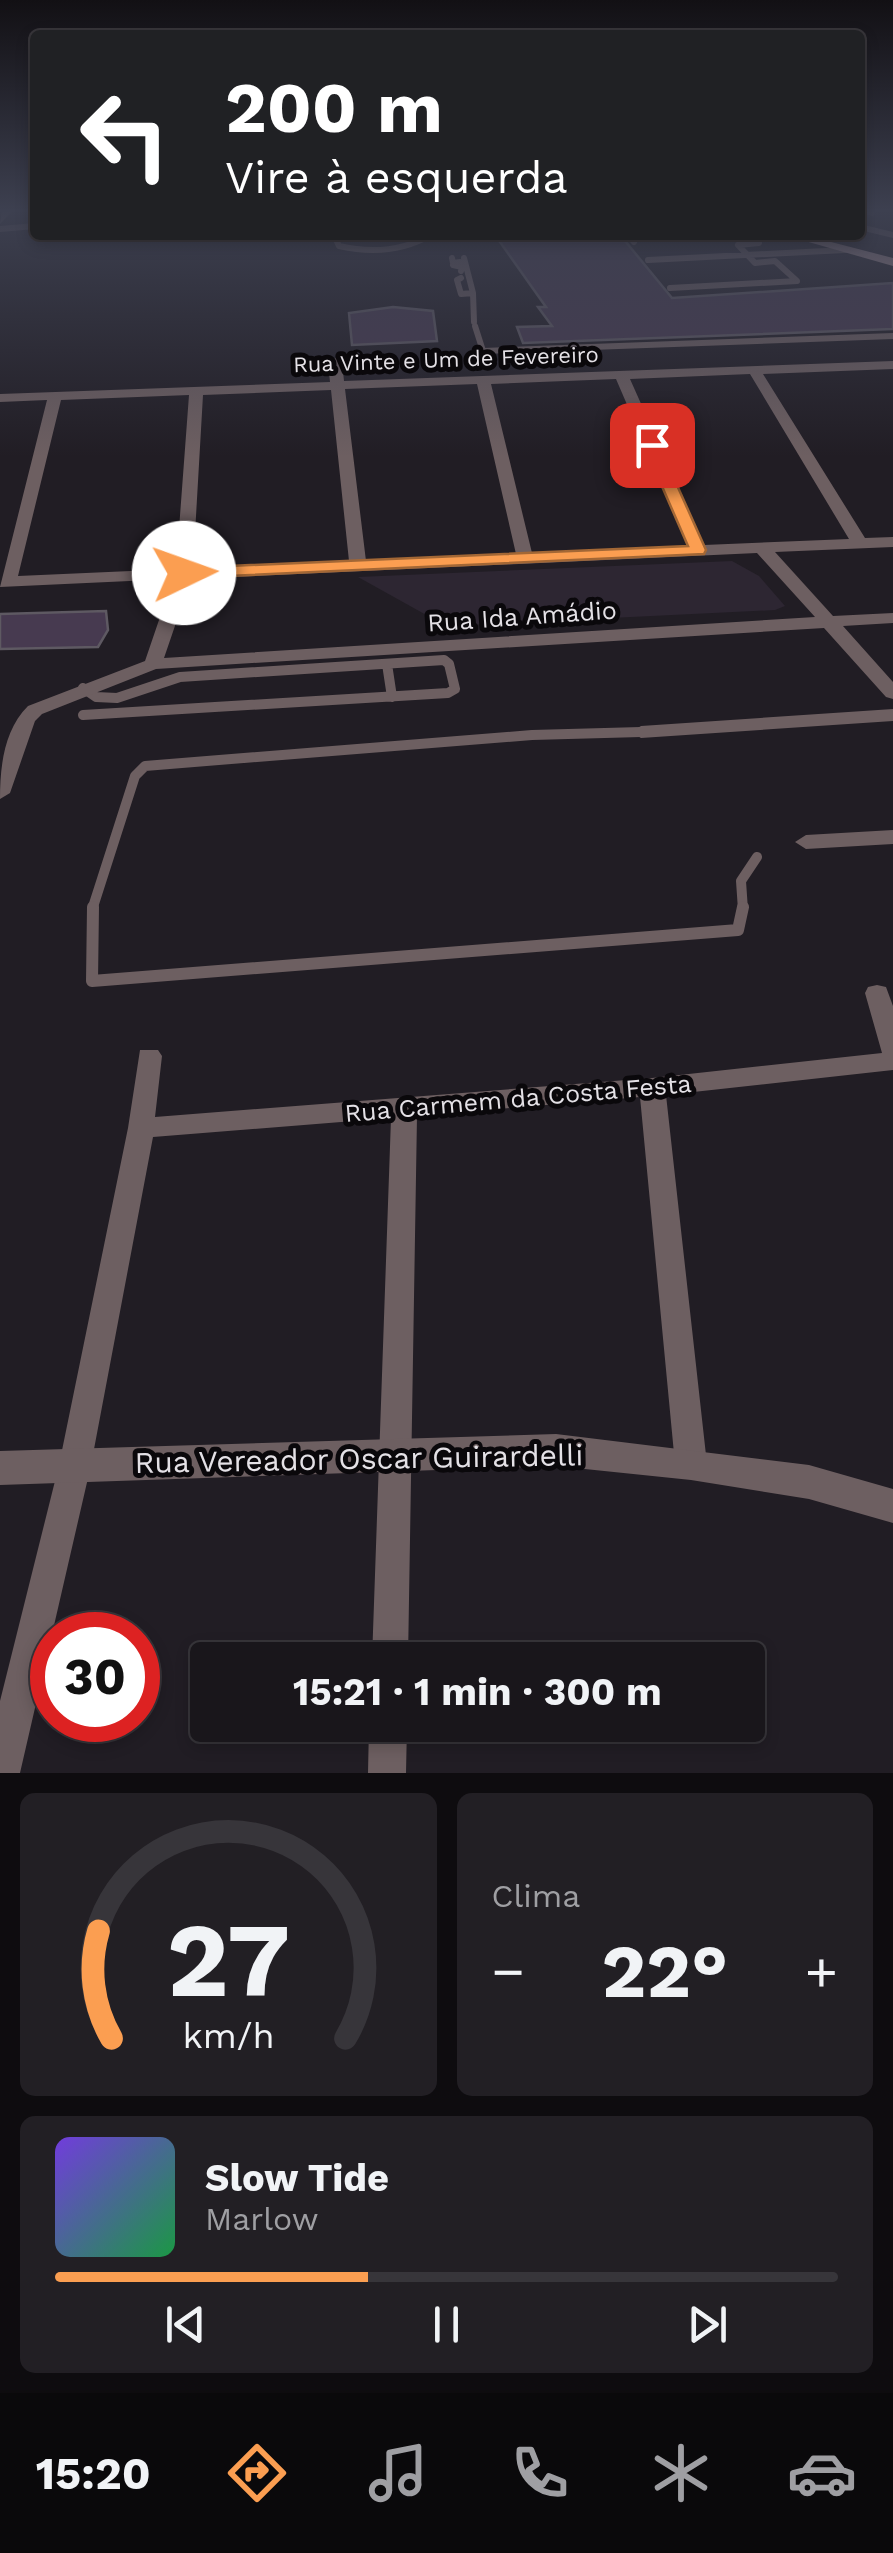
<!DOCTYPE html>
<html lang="pt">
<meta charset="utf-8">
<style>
:root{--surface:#19161b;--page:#221f24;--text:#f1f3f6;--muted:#9f9fa3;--line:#37353a;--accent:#fb9e51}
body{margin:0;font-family:"Work Sans",sans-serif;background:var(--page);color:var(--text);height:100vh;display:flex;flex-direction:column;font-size:38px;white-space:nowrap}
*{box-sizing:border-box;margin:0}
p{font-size:32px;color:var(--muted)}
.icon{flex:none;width:55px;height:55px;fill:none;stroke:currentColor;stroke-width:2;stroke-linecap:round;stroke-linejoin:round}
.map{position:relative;height:1773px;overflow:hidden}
.drawer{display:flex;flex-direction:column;gap:20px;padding:20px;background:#0e0c0f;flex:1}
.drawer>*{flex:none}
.hud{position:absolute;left:30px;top:30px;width:835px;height:210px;border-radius:10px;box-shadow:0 5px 15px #0003,0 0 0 2px var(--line);background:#202124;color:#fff;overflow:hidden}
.speed{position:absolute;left:30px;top:1612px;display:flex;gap:20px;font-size:50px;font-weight:700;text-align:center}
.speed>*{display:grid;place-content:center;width:130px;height:130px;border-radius:50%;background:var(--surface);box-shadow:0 5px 15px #0003,0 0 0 2px var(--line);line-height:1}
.speed .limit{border:15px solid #d22;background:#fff;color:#111}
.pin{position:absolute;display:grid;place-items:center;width:85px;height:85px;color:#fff;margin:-42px;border-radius:20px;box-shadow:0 5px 15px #0006}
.me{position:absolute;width:110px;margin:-55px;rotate:87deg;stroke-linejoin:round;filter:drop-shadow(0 0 8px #0008)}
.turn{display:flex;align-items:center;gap:35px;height:210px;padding:0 30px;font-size:45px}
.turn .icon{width:130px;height:130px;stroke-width:2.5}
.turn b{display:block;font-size:70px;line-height:85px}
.big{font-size:75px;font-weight:700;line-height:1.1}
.drawer .card{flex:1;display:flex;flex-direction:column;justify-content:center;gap:15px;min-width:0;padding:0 35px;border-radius:15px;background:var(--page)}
.drawer .dial{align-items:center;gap:0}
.dial svg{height:260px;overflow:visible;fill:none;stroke:var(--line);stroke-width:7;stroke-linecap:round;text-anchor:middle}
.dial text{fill:var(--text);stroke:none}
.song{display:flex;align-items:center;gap:30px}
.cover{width:120px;height:120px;border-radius:15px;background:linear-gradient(135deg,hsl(260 70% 55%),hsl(140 70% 35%))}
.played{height:10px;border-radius:5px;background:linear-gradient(90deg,var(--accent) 40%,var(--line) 40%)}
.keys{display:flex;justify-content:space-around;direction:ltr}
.heat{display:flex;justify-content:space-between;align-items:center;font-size:55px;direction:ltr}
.drawer .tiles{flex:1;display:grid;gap:20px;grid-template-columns:1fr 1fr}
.card:last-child{grid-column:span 2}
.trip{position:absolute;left:190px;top:1642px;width:575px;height:100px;border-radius:10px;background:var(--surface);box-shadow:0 5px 15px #0003,0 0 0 2px var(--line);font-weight:700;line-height:100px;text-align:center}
.tab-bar{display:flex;height:160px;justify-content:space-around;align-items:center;background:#0a090b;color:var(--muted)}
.tab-bar .icon{width:70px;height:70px}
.tab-bar .on{color:var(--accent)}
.tab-bar b{font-size:45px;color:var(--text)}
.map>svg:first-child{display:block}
</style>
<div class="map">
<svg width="893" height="1773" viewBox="0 0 893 1773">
<rect width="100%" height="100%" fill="#211d24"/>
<path fill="#2d2632" d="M 732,561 L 759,576 L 785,606 L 775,610 L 446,626 L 358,577 Z"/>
<path fill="#473a50" stroke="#5e5962" stroke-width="2.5" d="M 495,235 L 621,236 L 672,298 L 893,283 L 893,329 L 523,343 L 517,327 L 552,326 L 538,307 L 546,307 Z
M 393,307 L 433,311 L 437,341 L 352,345 L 349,313 Z
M 106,611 L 108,630 L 98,647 L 0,649 L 0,614 Z"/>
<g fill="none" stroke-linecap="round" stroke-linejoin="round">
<path stroke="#6d5f61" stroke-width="6" d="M 861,209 L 872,213
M 334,235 L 339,246 C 370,253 403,251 431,235
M 628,235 L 634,242
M 729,235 L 759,243 L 738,245
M 452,258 L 453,263 L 460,262 L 453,265 L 462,267 L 461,271
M 648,260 L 845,250
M 461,278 L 457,280 L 461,294 L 473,293 L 464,258
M 670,288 L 797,281 L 775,261 L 755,263 L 738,245
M 473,293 L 474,322
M 475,326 L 483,351 L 893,336"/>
<path stroke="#6d5f61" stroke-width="10" d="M 387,664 L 392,697
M 83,688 L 96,697 L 117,698 L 180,677 L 444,660 L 449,664 L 455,689 L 448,693 L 83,715
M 92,910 L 135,776 L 145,766 L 532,735 L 641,732
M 743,910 L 741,881 L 757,857"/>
<path stroke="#6d5f61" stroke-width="12" d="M 93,907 L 92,981 L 738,930 L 743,907"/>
<path fill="#6d5f61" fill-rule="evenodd" d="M 35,223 L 35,229 L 0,232 L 0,226 Z
M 860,224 L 893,232 L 893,238 L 860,230 Z
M 335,358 L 342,362 L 344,381 L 893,361 L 893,369 L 763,374 L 865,538 L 893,537 L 893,547 L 775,552 L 833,616 L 893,613 L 893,623 L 843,626 L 893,682 L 893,699 L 886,697 L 824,628 L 156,669 L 42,714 L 35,721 L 10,793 L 0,799 C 0,766 4,730 28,706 L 145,661 L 173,579 L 0,587 L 47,400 L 0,402 L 0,394 L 330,382 L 328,362 ZM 750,374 L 849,539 L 704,545 L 630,379 ZM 616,379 L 688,546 L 532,553 L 491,384 ZM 477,384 L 516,554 L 366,561 L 345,389 ZM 331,390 L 349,561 L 193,568 L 203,395 ZM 189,395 L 176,569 L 18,576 L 61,400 ZM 757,553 L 815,617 L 164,658 L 191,579 Z
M 893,709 L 893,721 L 641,738 L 631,732 L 641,726 Z
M 893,830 L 893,844 L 806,849 L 795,842 L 806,835 Z
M 877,985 L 886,987 L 893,1006 L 893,1070 L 666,1095 L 707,1464 L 703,1474 L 691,1479 L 679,1474 L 675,1464 L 640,1097 L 417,1116 L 408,1660 L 372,1660 L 391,1118 L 153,1137 L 91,1465 L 20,1773 L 0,1773 L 0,1701 L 59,1465 L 128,1128 L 140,1050 L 158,1050 L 162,1056 L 155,1117 L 652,1078 L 882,1053 L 865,993 L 868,987 Z
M 369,1725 L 407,1725 L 406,1773 L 368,1773 Z"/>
<path fill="#6d5f61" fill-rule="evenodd" d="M 2,209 L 14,209 L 0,224 Z
M 556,1434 L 809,1465 L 893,1489 L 893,1523 L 809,1499 L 691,1480 L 556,1466 L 0,1485 L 0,1451 Z"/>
<path fill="#bda0a4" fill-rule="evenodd" d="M 784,235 L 804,235 L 893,258 L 893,266 Z"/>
</g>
<linearGradient id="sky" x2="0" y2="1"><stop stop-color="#121014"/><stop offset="0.46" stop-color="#3d4050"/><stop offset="1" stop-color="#3d4050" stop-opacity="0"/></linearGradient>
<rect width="893" height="457" fill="url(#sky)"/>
<path fill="#fb9e51" stroke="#a36735" stroke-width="2.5" d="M 652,441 L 659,445 L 706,550 L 704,554 L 184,578 L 175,573 L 184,568 L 688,546 L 644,445 Z"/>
<g text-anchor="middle" stroke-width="10" stroke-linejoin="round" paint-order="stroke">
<g font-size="22" fill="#e4e1e6" stroke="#0a080b">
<text transform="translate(446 359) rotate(-2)" y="8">Rua Vinte e Um de Fevereiro</text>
</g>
<g font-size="25" fill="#e4e1e6" stroke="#0a080b">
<text transform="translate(522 616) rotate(-4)" y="9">Rua Ida Amádio</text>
<text transform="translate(518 1098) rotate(-5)" y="9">Rua Carmem da Costa Festa</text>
</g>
<g font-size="30" fill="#e4e1e6" stroke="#0a080b">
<text transform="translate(359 1459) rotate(-1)" y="10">Rua Vereador Oscar Guirardelli</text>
</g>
</g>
</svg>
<div class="speed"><div class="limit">30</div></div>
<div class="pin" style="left:652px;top:445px;background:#d93025"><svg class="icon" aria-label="arrive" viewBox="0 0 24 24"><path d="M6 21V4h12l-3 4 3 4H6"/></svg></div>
<svg class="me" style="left:184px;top:573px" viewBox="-20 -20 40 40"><circle r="19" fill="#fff"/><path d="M0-13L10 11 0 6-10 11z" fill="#fb9e51"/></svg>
<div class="trip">15:21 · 1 min · 300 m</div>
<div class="hud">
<div class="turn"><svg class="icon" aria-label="left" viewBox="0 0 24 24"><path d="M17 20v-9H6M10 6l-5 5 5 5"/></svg><div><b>200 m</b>Vire à esquerda</div></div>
</div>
</div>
<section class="drawer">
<div class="tiles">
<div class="card dial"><svg viewBox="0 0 100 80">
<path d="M14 69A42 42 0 1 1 86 69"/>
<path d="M14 69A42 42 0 0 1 10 36" stroke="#fb9e51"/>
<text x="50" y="56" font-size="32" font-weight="700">27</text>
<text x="50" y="72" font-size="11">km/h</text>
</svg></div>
<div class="card"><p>Clima</p>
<div class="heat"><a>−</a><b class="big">22°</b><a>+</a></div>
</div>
<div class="card">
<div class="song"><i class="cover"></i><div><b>Slow Tide</b><p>Marlow</p></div></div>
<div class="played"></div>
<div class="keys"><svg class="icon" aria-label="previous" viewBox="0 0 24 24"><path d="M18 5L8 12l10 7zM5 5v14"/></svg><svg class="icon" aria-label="pause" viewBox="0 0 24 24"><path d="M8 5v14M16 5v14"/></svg><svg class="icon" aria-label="next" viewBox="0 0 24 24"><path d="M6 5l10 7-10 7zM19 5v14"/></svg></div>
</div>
</div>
</section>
<nav class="tab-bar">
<b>15:20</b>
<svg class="icon on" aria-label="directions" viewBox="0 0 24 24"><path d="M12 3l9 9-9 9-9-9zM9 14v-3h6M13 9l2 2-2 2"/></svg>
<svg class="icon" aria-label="music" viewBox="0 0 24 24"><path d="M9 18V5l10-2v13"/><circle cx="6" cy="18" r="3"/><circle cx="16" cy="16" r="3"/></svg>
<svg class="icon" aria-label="phone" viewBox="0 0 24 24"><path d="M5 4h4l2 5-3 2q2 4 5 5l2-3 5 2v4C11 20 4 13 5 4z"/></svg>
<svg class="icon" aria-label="climate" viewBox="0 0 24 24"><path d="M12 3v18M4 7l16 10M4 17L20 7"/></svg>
<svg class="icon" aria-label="car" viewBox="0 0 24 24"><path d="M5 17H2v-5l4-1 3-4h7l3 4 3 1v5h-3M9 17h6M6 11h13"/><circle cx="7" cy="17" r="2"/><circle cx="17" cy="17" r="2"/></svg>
</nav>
